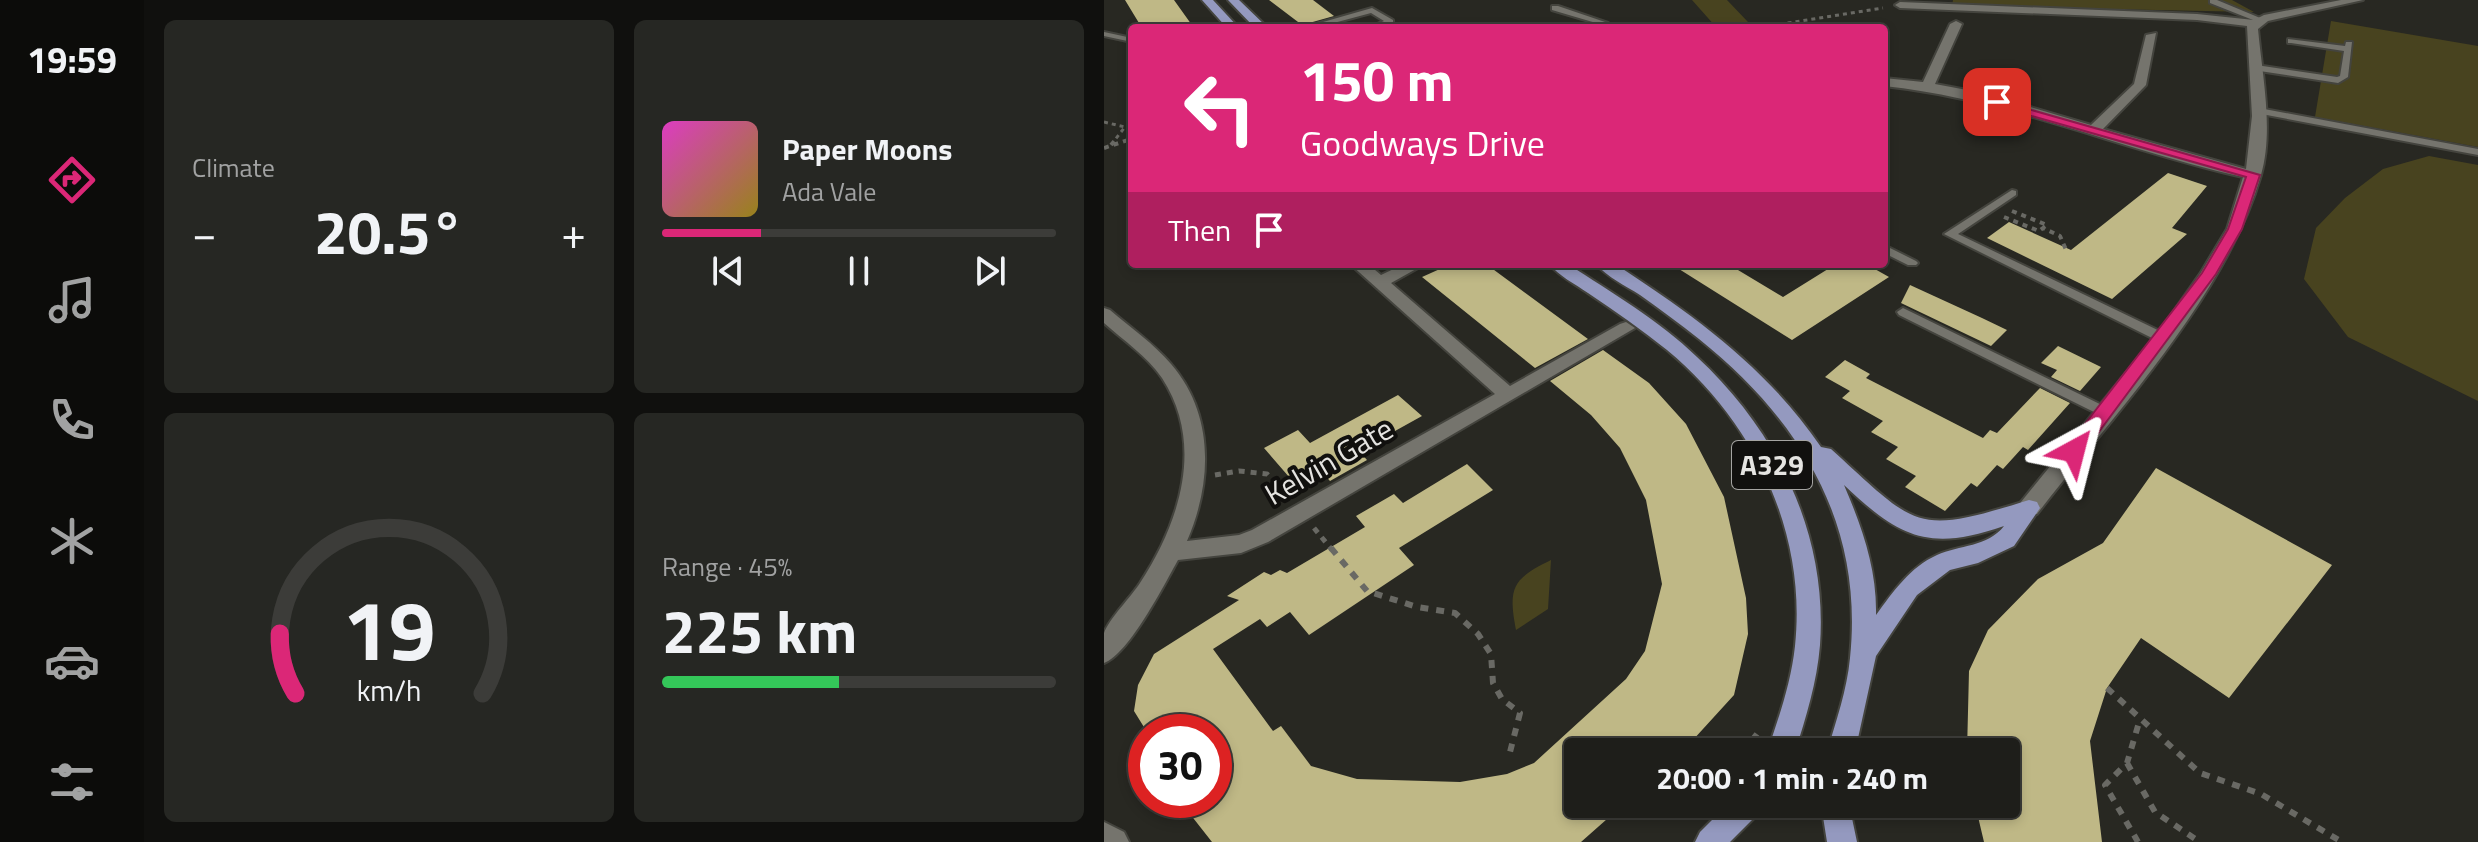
<!DOCTYPE html>
<meta charset="utf-8">
<style>
:root{--surface:#1e1e1a;--page:#262723;--text:#f1f3f6;--muted:#a1a2a2;--line:#3c3c39;--accent:#db2777}
body{margin:0;font-family:"Titillium Web",sans-serif;background:var(--page);color:var(--text);height:100vh;display:flex;flex-direction:column;font-size:30px;white-space:nowrap}
*{box-sizing:border-box;margin:0}
p{font-size:26px;color:var(--muted)}
.icon{flex:none;width:44px;height:44px;fill:none;stroke:currentColor;stroke-width:2;stroke-linecap:round;stroke-linejoin:round}
.map{position:relative;flex:1;overflow:hidden}
.side{display:flex;flex-direction:column;gap:20px;padding:20px;background:#10100e;width:960px}
.side>*{flex:none}
.banner{position:absolute;left:24px;top:24px;width:760px;height:244px;border-radius:8px;box-shadow:0 4px 12px #0003,0 0 0 2px var(--line);background:#db2777;color:#fff;overflow:hidden}
.speed{position:absolute;left:24px;top:714px;display:flex;gap:16px;font-size:40px;font-weight:700;text-align:center}
.speed>*{display:grid;place-content:center;width:104px;height:104px;border-radius:50%;background:var(--surface);box-shadow:0 4px 12px #0003,0 0 0 2px var(--line);line-height:1}
.speed .limit{border:12px solid #d22;background:#fff;color:#111}
.pin{position:absolute;display:grid;place-items:center;width:68px;height:68px;color:#fff;margin:-34px;border-radius:16px;box-shadow:0 4px 12px #0006}
.me{position:absolute;width:88px;margin:-44px;rotate:38deg;stroke-linejoin:round;filter:drop-shadow(0 0 6px #0008)}
.turn{display:flex;align-items:center;gap:28px;height:168px;padding:0 40px;font-size:36px}
.turn .icon{width:104px;height:104px;stroke-width:2.5}
.turn b{display:block;font-size:56px;line-height:68px}
.then{display:flex;align-items:center;height:76px;padding:0 40px;background:#0003;gap:16px;font-size:30px}
.big{font-size:60px;font-weight:700;line-height:1.1}
.side .widget{flex:1;display:flex;flex-direction:column;justify-content:center;gap:12px;min-width:0;padding:0 28px;border-radius:12px;background:var(--page)}
.side .dial{align-items:center;gap:0}
.dial svg{height:208px;overflow:visible;fill:none;stroke:var(--line);stroke-width:7;stroke-linecap:round;text-anchor:middle}
.dial text{fill:var(--text);stroke:none}
.song{display:flex;align-items:center;gap:24px}
.cover{width:96px;height:96px;border-radius:12px;background:linear-gradient(135deg,hsl(310 70% 55%),hsl(50 70% 35%))}
.played{height:8px;border-radius:4px;background:linear-gradient(90deg,var(--accent) 25%,var(--line) 25%)}
.keys{display:flex;justify-content:space-around;direction:ltr}
.heat{display:flex;justify-content:space-between;align-items:center;font-size:44px;direction:ltr}
.charge{height:12px;border-radius:6px;background:linear-gradient(90deg,#34c759 45%,var(--line) 0)}
.side .tiles{flex:1;display:grid;gap:20px;grid-template-columns:repeat(2,1fr)}
.trip{position:absolute;left:460px;top:738px;width:456px;height:80px;border-radius:8px;background:var(--surface);box-shadow:0 4px 12px #0003,0 0 0 2px var(--line);font-weight:700;line-height:80px;text-align:center}
main{display:flex;flex:1;min-height:0}
.tabs{display:flex;flex-direction:column;width:144px;justify-content:space-around;align-items:center;background:#0c0c0a;color:var(--muted)}
.tabs .icon{width:56px;height:56px}
.tabs .on{color:var(--accent)}
.tabs b{font-size:36px;color:var(--text)}
.map>svg:first-child{display:block}
</style>
<main>
<nav class="tabs">
<b>19:59</b>
<svg class="icon on" aria-label="directions" viewBox="0 0 24 24"><path d="M12 3l9 9-9 9-9-9zM9 14v-3h6M13 9l2 2-2 2"/></svg>
<svg class="icon" aria-label="music" viewBox="0 0 24 24"><path d="M9 18V5l10-2v13"/><circle cx="6" cy="18" r="3"/><circle cx="16" cy="16" r="3"/></svg>
<svg class="icon" aria-label="phone" viewBox="0 0 24 24"><path d="M5 4h4l2 5-3 2q2 4 5 5l2-3 5 2v4C11 20 4 13 5 4z"/></svg>
<svg class="icon" aria-label="climate" viewBox="0 0 24 24"><path d="M12 3v18M4 7l16 10M4 17L20 7"/></svg>
<svg class="icon" aria-label="car" viewBox="0 0 24 24"><path d="M5 17H2v-5l4-1 3-4h7l3 4 3 1v5h-3M9 17h6M6 11h13"/><circle cx="7" cy="17" r="2"/><circle cx="17" cy="17" r="2"/></svg>
<svg class="icon" aria-label="filters" viewBox="0 0 24 24"><path d="M4 7h16M4 17h16"/><circle cx="9" cy="7" r="2"/><circle cx="15" cy="17" r="2"/></svg>
</nav>
<section class="side">
<div class="tiles">
<div class="widget"><p>Climate</p>
<div class="heat"><a>−</a><b class="big">20.5°</b><a>+</a></div>
</div>
<div class="widget">
<div class="song"><i class="cover"></i><div><b>Paper Moons</b><p>Ada Vale</p></div></div>
<div class="played"></div>
<div class="keys"><svg class="icon" aria-label="previous" viewBox="0 0 24 24"><path d="M18 5L8 12l10 7zM5 5v14"/></svg><svg class="icon" aria-label="pause" viewBox="0 0 24 24"><path d="M8 5v14M16 5v14"/></svg><svg class="icon" aria-label="next" viewBox="0 0 24 24"><path d="M6 5l10 7-10 7zM19 5v14"/></svg></div>
</div>
<div class="widget dial"><svg viewBox="0 0 100 80">
<path d="M14 69A42 42 0 1 1 86 69"/>
<path d="M14 69A42 42 0 0 1 8 46" stroke="#db2777"/>
<text x="50" y="56" font-size="32" font-weight="700">19</text>
<text x="50" y="72" font-size="11">km/h</text>
</svg></div>
<div class="widget"><p>Range · 45%</p><b class="big">225 km</b><div class="charge"></div></div>
</div>
</section>
<div class="map">
<svg width="1374" height="842" viewBox="0 0 1374 842">
<rect width="100%" height="100%" fill="#282822"/>
<path fill="#48431f" d="M 623,0 L 644,22 L 612,27 L 588,0 Z
M 849,0 L 1128,0 L 1150,12 L 848,6 Z
M 1227,21 L 1374,46 L 1374,147 L 1211,117 Z
M 1325,156 L 1374,165 L 1374,401 L 1244,337 L 1200,279 L 1212,228 L 1241,198 L 1279,169 Z
M 447,560 L 444,609 L 412,630 C 404,588 408,579 447,560 Z"/>
<path fill="#bfb886" d="M 21,0 L 70,0 L 90,28 L 38,28 Z
M 165,0 L 209,0 L 230,16 L 198,25 Z
M 1064,173 L 1103,186 L 1068,228 L 1083,234 L 1008,299 L 883,238 L 905,222 L 967,250 Z
M 347,264 L 382,264 L 484,339 L 431,368 L 318,277 Z
M 567,264 L 624,264 L 679,297 L 732,264 L 762,264 L 785,277 L 688,340 Z
M 806,285 L 878,318 L 903,330 L 887,346 L 797,303 Z
M 954,346 L 997,367 L 976,391 L 947,377 L 953,370 L 937,363 Z
M 499,350 L 545,383 L 582,424 L 620,497 L 642,598 L 644,634 L 630,695 L 578,752 L 474,752 L 474,804 L 520,804 L 477,842 L 108,842 L 75,800 L 110,800 L 110,732 L 43,732 L 30,711 L 34,685 L 50,654 L 135,600 L 123,596 L 160,572 L 167,575 L 176,570 L 183,573 L 261,527 L 252,516 L 290,494 L 299,503 L 363,464 L 389,490 L 295,548 L 310,565 L 205,635 L 186,612 L 163,627 L 156,619 L 109,649 L 169,731 L 177,726 L 207,766 L 253,779 L 356,782 L 403,774 L 430,763 L 522,679 L 541,651 L 558,584 L 542,500 L 516,448 L 487,415 L 446,381 Z
M 741,360 L 766,374 L 762,378 L 879,438 L 886,430 L 893,433 L 936,388 L 966,403 L 924,450 L 919,447 L 899,469 L 893,465 L 873,487 L 867,483 L 841,511 L 801,487 L 812,476 L 782,459 L 794,447 L 767,432 L 779,421 L 738,398 L 746,391 L 721,377 Z
M 294,395 L 318,416 L 255,451 L 263,460 L 226,481 L 217,471 L 192,485 L 160,448 L 194,430 L 206,443 Z
M 1052,468 L 1228,565 L 1125,698 L 1037,638 L 1003,688 L 986,741 L 998,842 L 880,842 L 871,804 L 902,804 L 902,752 L 863,752 L 865,671 L 884,630 L 934,579 L 999,543 Z"/>
<g fill="none" stroke-linecap="round" stroke-linejoin="round">
<defs>
<path id="lane" d="M 1106,0 L 1113,0 L 1161,20 L 1154,22 L 1106,3 Z
M 448,6 L 454,6 L 504,23 L 494,28 L 482,28 L 492,23 L 448,10 Z
M 268,8 L 289,20 L 289,24 L 276,28 L 264,28 L 280,21 L 267,13 L 211,28 L 198,28 Z
M 0,32 L 28,38 L 28,42 L 0,36 Z
M 1184,39 L 1241,46 L 1242,42 L 1248,42 L 1244,77 L 1234,83 L 1149,70 L 1148,68 L 1152,65 L 1233,77 L 1236,76 L 1240,51 L 1187,43 L 1184,43 Z
M 1155,108 L 1374,149 L 1374,155 L 1152,113 L 1150,111 Z
M 908,190 L 912,191 L 912,195 L 854,234 L 1064,335 L 1065,338 L 1064,341 L 1054,341 L 840,234 Z
M 780,245 L 812,261 L 814,263 L 812,265 L 804,265 L 780,253 Z
M 799,308 L 1006,409 L 1008,412 L 1006,415 L 996,415 L 795,315 L 793,312 Z"/>
<path id="street" d="M 1237,0 L 1259,0 L 1164,21 L 1154,29 C 1158,74 1170,131 1157,175 C 1122,296 1011,413 933,514 L 917,514 L 914,508 L 917,502 L 1056,331 L 1096,274 L 1123,229 L 1139,177 C 1018,150 904,99 780,86 L 780,78 L 819,82 L 846,24 L 852,21 L 858,24 L 831,84 L 879,93 L 987,125 L 1030,84 L 1042,35 L 1052,33 L 1042,85 L 999,129 L 1142,169 L 1148,116 L 1143,26 L 1093,20 L 796,8 L 791,5 L 796,2 L 1093,14 L 1150,20 L 1160,15 Z
M 246,264 L 264,264 L 277,275 L 300,264 L 321,264 L 287,283 L 406,386 L 516,324 L 522,322 L 531,328 L 164,542 L 137,553 L 74,560 C 60,585 25,654 0,663 C 0,655 0,640 0,633 C 5,619 27,597 36,583 C 76,522 101,444 58,378 C 43,356 19,340 0,323 L 0,308 L 6,310 C 27,328 50,344 67,364 C 111,415 108,483 83,541 L 135,535 L 148,530 L 391,394 Z"/>
<path id="secondary" d="M 0,822 L 20,832 L 25,842 L 0,842 Z"/>
<path id="primary" d="M 98,0 L 109,0 L 135,28 L 123,28 Z
M 124,0 L 135,0 L 164,28 L 151,28 Z
M 445,264 L 464,264 C 508,293 555,320 593,357 C 673,431 724,534 716,645 C 713,682 702,717 691,752 L 663,752 C 675,717 687,683 691,646 C 703,532 650,422 563,350 C 538,330 511,311 484,293 C 471,284 455,276 445,264 Z
M 492,264 L 511,264 C 590,315 664,369 717,447 L 727,449 C 814,528 810,536 925,500 L 933,502 L 936,508 L 910,546 L 874,563 L 846,570 L 813,595 L 772,656 L 751,752 L 723,752 C 732,721 743,690 746,658 C 760,524 697,421 595,339 C 576,324 556,309 536,295 C 522,286 503,277 492,264 ZM 740,485 C 796,538 825,552 900,526 C 884,547 855,545 833,555 C 806,567 789,592 772,615 C 773,569 758,527 740,485 Z
M 624,804 L 658,804 L 654,814 L 626,842 L 591,842 L 596,832 Z
M 717,804 L 745,804 L 753,842 L 723,842 Z"/>
</defs>
<use href="#lane" stroke="#44443e" stroke-width="4"/>
<use href="#street" stroke="#44443e" stroke-width="4"/>
<use href="#secondary" stroke="#44443e" stroke-width="4"/>
<use href="#primary" stroke="#44443e" stroke-width="4"/>
<path stroke="#696964" stroke-width="3" stroke-dasharray="4 4" stroke-linecap="butt" d="M 652,28 L 779,8
M 0,122 L 21,127 L 10,141
M 21,141 L 28,139"/>
<path stroke="#696964" stroke-width="4" stroke-dasharray="5 5" stroke-linecap="butt" d="M 7,145 L 12,139
M 0,148 L 27,139
M 908,211 L 943,225 L 939,228 L 956,236 L 963,252
M 900,217 L 935,231 L 939,228"/>
<path stroke="#696964" stroke-width="5" stroke-dasharray="6 6" stroke-linecap="butt" d="M 111,475 L 135,471 L 163,474 L 185,498
M 210,528 L 228,550"/>
<path stroke="#696964" stroke-width="6" stroke-dasharray="8 8" stroke-linecap="butt" d="M 227,548 L 263,591 L 313,607 L 351,613 L 374,634 L 387,654 L 389,683 L 398,699 L 416,713 L 406,752
M 1003,688 L 1096,773 L 1157,794 L 1238,842
M 639,752 L 653,734
M 1023,763 L 1051,812 L 1096,842
M 1034,842 L 1001,785 L 1023,763 L 1036,719"/>
<use href="#lane" fill="#75746d" fill-rule="evenodd"/>
<use href="#street" fill="#75746d" fill-rule="evenodd"/>
<use href="#secondary" fill="#75746d" fill-rule="evenodd"/>
<use href="#primary" fill="#9499bf" fill-rule="evenodd"/>
</g>
<path fill="#db2777" stroke="#8e194d" stroke-width="2" d="M 889,99 L 1156,175 L 1138,229 L 1112,274 L 977,456 L 963,456 L 963,447 L 1098,273 L 1124,229 L 1142,177 L 889,105 Z"/>
<g text-anchor="middle" stroke-width="8" stroke-linejoin="round" paint-order="stroke">
<rect fill="#11100e" stroke="#a5a4a2" stroke-width="2" x="628" y="441" width="80" height="48" rx="6"/>
<g font-size="28" font-weight="bold" fill="#e5e4e1">
<text x="668" y="475">A329</text>
</g>
<g font-size="30" fill="#e5e4e1" stroke="#11100e">
<text transform="translate(225 462) rotate(-30)" y="10">Kelvin Gate</text>
</g>
</g>
</svg>
<div class="speed"><div class="limit">30</div></div>
<div class="pin" style="left:893px;top:102px;background:#d93025"><svg class="icon" aria-label="arrive" viewBox="0 0 24 24"><path d="M6 21V4h12l-3 4 3 4H6"/></svg></div>
<svg class="me" style="left:970px;top:451px" viewBox="-20 -20 40 40"><path d="M0-17L14 15 0 8-14 15z" fill="#db2777" stroke="#fff" stroke-width="4"/></svg>
<div class="trip">20:00 · 1 min · 240 m</div>
<div class="banner">
<div class="turn"><svg class="icon" aria-label="left" viewBox="0 0 24 24"><path d="M17 20v-9H6M10 6l-5 5 5 5"/></svg><div><b>150 m</b>Goodways Drive</div></div>
<div class="then">Then<svg class="icon" aria-label="arrive" viewBox="0 0 24 24"><path d="M6 21V4h12l-3 4 3 4H6"/></svg></div>
</div>
</div>
</main>
